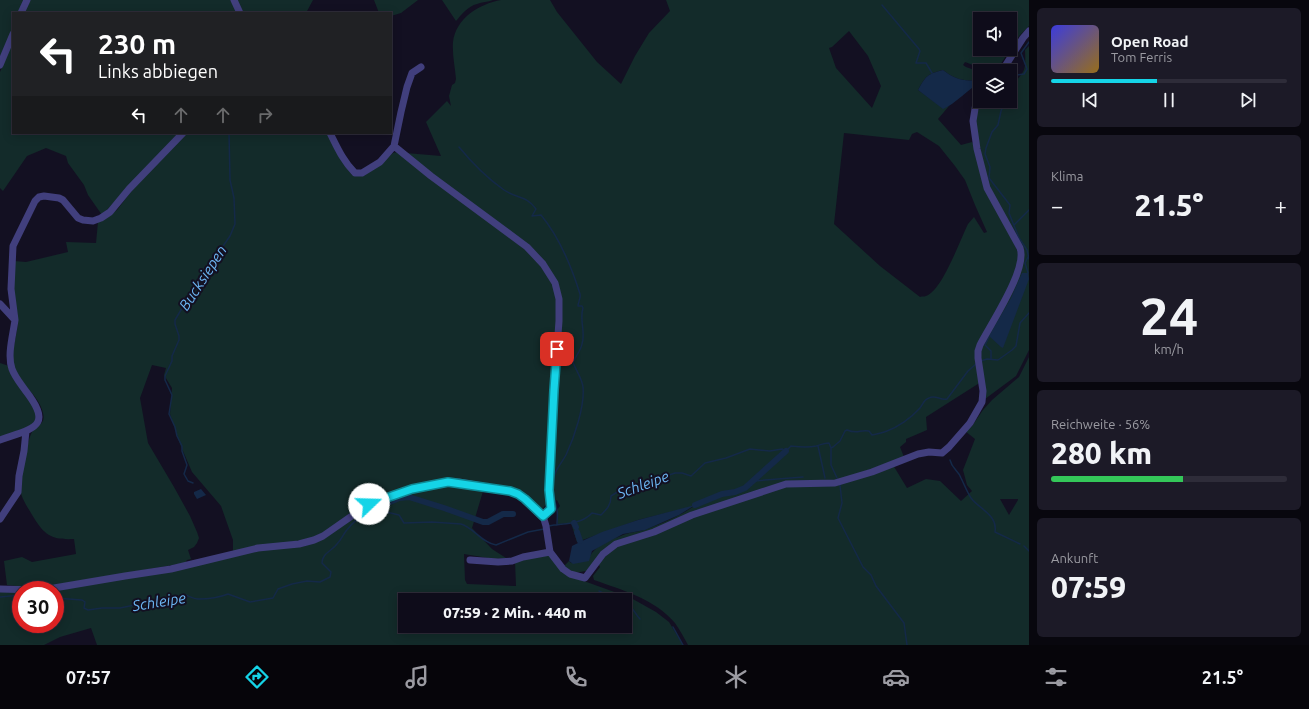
<!DOCTYPE html>
<html lang="de">
<meta charset="utf-8">
<style>
:root{--surface:#0e0c1a;--page:#1c1a27;--text:#f1f3f6;--muted:#9b9ba2;--line:#2e2c39;--accent:#15d4e7}
body{margin:0;font-family:Ubuntu,sans-serif;background:var(--page);color:var(--text);height:100vh;display:flex;flex-direction:column;font-size:15px;white-space:nowrap}
*{box-sizing:border-box;margin:0}
p{font-size:13px;color:var(--muted)}
.icon{flex:none;width:22px;height:22px;fill:none;stroke:currentColor;stroke-width:2;stroke-linecap:round;stroke-linejoin:round}
.map{position:relative;flex:1;overflow:hidden}
.panel{display:flex;flex-direction:column;gap:8px;padding:8px;background:#08070e;width:280px}
.panel>*{flex:none}
.top-card{position:absolute;left:12px;top:12px;width:380px;height:122px;border-radius:0px;box-shadow:0 2px 10px #0003,0 0 0 1px var(--line);background:#202124;color:#fff;overflow:hidden}
.controls{position:absolute;left:973px;top:12px;display:grid;gap:8px}
.controls a{display:grid;place-items:center;width:44px;height:44px;border-radius:0px;background:var(--surface);box-shadow:0 2px 10px #0003,0 0 0 1px var(--line);font-size:20px}
.speed{position:absolute;left:12px;top:581px;display:flex;gap:8px;font-size:20px;font-weight:700;text-align:center}
.speed>*{display:grid;place-content:center;width:52px;height:52px;border-radius:50%;background:var(--surface);box-shadow:0 2px 10px #0003,0 0 0 1px var(--line);line-height:1}
.speed .limit{border:6px solid #d22;background:#fff;color:#111}
.pin{position:absolute;display:grid;place-items:center;width:34px;height:34px;color:#fff;margin:-17px;border-radius:8px;box-shadow:0 2px 6px #0006}
.me{position:absolute;width:44px;margin:-22px;rotate:69deg;stroke-linejoin:round;filter:drop-shadow(0 0 3px #0008)}
.turn{display:flex;align-items:center;gap:14px;height:84px;padding:0 20px;font-size:18px}
.turn .icon{width:52px;height:52px;stroke-width:2.5}
.turn b{display:block;font-size:28px;line-height:34px}
.lanes{display:flex;align-items:center;height:38px;padding:0 20px;background:#0003;justify-content:center;gap:20px;direction:ltr}
.lanes .off{opacity:.35}
.big{font-size:30px;font-weight:800;line-height:1.1}
.panel .widget{flex:1;display:flex;flex-direction:column;justify-content:center;gap:6px;min-width:0;padding:0 14px;border-radius:6px;background:var(--page)}
.panel .dial{align-items:center;gap:0}
.dial b{font-size:52px;line-height:1}
.song{display:flex;align-items:center;gap:12px}
.cover{width:48px;height:48px;border-radius:6px;background:linear-gradient(135deg,hsl(240 70% 55%),hsl(40 70% 35%))}
.played{height:4px;border-radius:2px;background:linear-gradient(90deg,var(--accent) 45%,var(--line) 45%)}
.keys{display:flex;justify-content:space-around;direction:ltr}
.heat{display:flex;justify-content:space-between;align-items:center;font-size:22px;direction:ltr}
.charge{height:6px;border-radius:3px;background:linear-gradient(90deg,#34c759 56%,var(--line) 0)}
.trip{position:absolute;left:398px;top:593px;width:234px;height:40px;border-radius:0px;background:var(--surface);box-shadow:0 2px 10px #0003,0 0 0 1px var(--line);font-weight:800;line-height:40px;text-align:center}
.dock{display:flex;height:64px;justify-content:space-around;align-items:center;background:#06050a;color:var(--muted)}
.dock .icon{width:28px;height:28px}
.dock .active{color:var(--accent)}
.dock b{font-size:18px;color:var(--text)}
main{display:flex;flex:1;min-height:0}
.map>svg:first-child{display:block}
</style>
<main>
<div class="map">
<svg width="1029" height="645" viewBox="0 0 1029 645">
<rect width="100%" height="100%" fill="#131022"/>
<path fill="#132b2a" fill-rule="evenodd" d="M 0,0 L 24,0 L 19,13 L 13,13 L 13,27 L 0,57 Z
M 29,0 L 233,0 L 240,13 L 24,13 Z
M 237,0 L 313,0 L 306,13 L 244,13 Z
M 374,0 L 418,0 L 401,13 L 391,16 L 391,13 L 379,13 Z
M 442,0 L 493,0 C 488,2 482,2 477,4 C 468,6 461,15 456,21 Z
M 501,0 L 550,0 L 557,12 L 597,62 L 621,84 L 635,56 L 649,33 L 670,11 L 666,0 L 1029,0 L 1029,26 L 1020,35 L 996,71 L 989,71 L 965,62 L 963,65 L 966,67 L 980,72 L 980,79 C 967,83 954,79 943,70 C 927,74 926,76 918,90 L 943,108 L 949,106 L 938,119 L 961,145 L 972,142 L 976,149 L 986,189 L 1010,234 L 1020,257 L 1015,277 L 979,343 L 981,382 L 926,417 L 927,430 L 906,439 L 906,442 L 900,447 L 904,457 L 835,482 L 785,483 L 615,543 L 586,571 L 574,573 L 564,566 L 569,561 L 571,563 L 590,556 C 595,546 612,539 623,535 C 630,532 639,532 647,529 C 663,523 680,516 694,506 L 638,520 L 577,542 L 571,523 L 558,524 L 557,510 L 560,506 L 557,500 L 554,502 L 552,500 L 548,501 L 542,510 L 539,509 L 521,492 L 461,481 L 373,500 L 318,536 L 303,540 L 233,551 L 233,540 L 221,506 L 192,472 L 180,444 L 170,414 L 172,388 L 164,375 L 166,368 L 152,365 L 140,398 L 148,443 L 174,487 L 190,516 L 197,532 L 199,538 L 197,543 L 194,547 L 188,550 L 191,559 L 187,560 L 185,563 L 37,588 L 7,585 L 4,561 L 22,557 L 32,562 L 76,554 L 74,539 C 53,540 45,536 34,518 C 30,511 20,497 20,488 C 20,477 27,441 32,432 C 37,424 46,425 43,413 C 39,394 19,385 14,367 C 10,353 18,334 18,319 C 17,311 15,303 14,295 C 14,284 14,272 14,261 L 26,262 L 68,252 L 66,242 L 96,243 L 98,222 L 117,210 L 133,189 L 186,133 L 328,133 L 347,168 L 352,175 L 359,176 L 381,164 L 393,153 L 397,152 L 543,263 L 559,299 L 545,263 L 406,153 L 441,156 L 426,122 L 447,101 L 451,106 L 449,96 L 452,85 L 455,83 L 456,79 C 455,67 452,54 453,42 C 456,18 479,4 501,0 ZM 980,19 L 1010,19 L 1010,49 L 980,49 ZM 849,31 L 868,56 L 881,86 L 872,108 L 836,68 L 829,48 L 832,47 ZM 917,132 L 939,146 L 955,166 L 965,180 L 975,205 L 987,232 L 984,233 L 974,217 L 968,224 C 960,240 942,291 926,296 C 924,297 922,296 920,297 L 880,266 L 834,224 L 844,133 L 909,140 L 912,134 Z
M 13,40 L 13,133 L 180,133 L 102,215 L 88,195 L 84,185 L 68,163 L 66,156 L 46,148 L 27,156 L 3,191 L 0,188 L 0,72 Z
M 1029,46 L 1029,350 L 1016,376 L 985,399 L 979,352 L 1023,257 L 988,188 L 974,118 L 980,107 L 980,104 L 1006,109 L 1008,101 L 1010,101 L 1010,87 C 1025,71 1026,73 1025,50 Z
M 1029,357 L 1029,645 L 688,645 C 684,638 680,630 675,623 C 655,599 622,590 594,580 L 593,576 L 600,567 L 598,563 L 617,546 L 693,517 L 787,485 L 836,484 L 893,465 L 907,488 L 926,479 L 940,481 L 961,501 L 972,491 L 967,485 L 963,470 L 975,439 L 965,431 L 972,426 L 983,410 L 992,400 L 1019,377 ZM 1000,499 L 1018,499 L 1018,500 L 1009,515 Z
M 0,363 L 9,366 L 38,415 L 33,425 L 0,439 Z
M 449,483 L 484,488 L 472,528 L 492,549 L 506,558 L 494,559 L 464,554 L 465,580 L 467,584 L 516,586 L 515,561 L 549,555 L 570,576 L 631,598 L 656,612 L 669,622 L 683,645 L 97,645 L 91,628 L 60,637 L 44,645 L 0,645 L 0,590 L 21,591 L 21,624 L 55,624 L 55,590 L 259,549 L 305,546 L 377,502 L 413,490 ZM 405,600 L 625,600 L 625,626 L 405,626 Z"/>
<path fill="#142948" d="M 943,70 C 954,79 967,83 980,79 L 980,82 C 969,89 955,104 943,109 L 918,90 C 926,76 927,74 943,70 Z
M 1022,273 L 1028,273 L 1029,279 L 1003,348 L 1001,347 L 989,336 L 1011,298 Z
M 201,489 L 206,495 L 197,499 L 194,494 L 194,492 Z
M 695,505 L 679,515 L 645,530 L 623,534 L 610,541 L 592,551 L 589,561 L 573,564 L 569,561 L 572,546 L 582,541 L 602,532 L 638,520 Z"/>
<g fill="none" stroke-linecap="round" stroke-linejoin="round">
<path stroke="#142948" stroke-width="1.5" d="M 882,5 L 919,49 L 920,51 L 916,63 L 926,63 L 932,73
M 1010,85 L 1017,75 L 1024,74 L 1027,69 L 1021,53 L 1029,42
M 1005,101 L 1001,111 L 998,125 L 992,132 L 986,148 L 985,154 L 990,167 L 989,178 L 1010,205 L 1009,213 L 1019,238 L 1027,250 L 1029,259
M 459,147 C 472,163 487,178 504,190 C 517,199 526,195 536,209 L 532,216 L 541,215 C 560,238 571,265 580,294 C 581,299 578,302 578,306 L 582,306 L 583,308 C 579,320 586,332 582,344 C 581,350 576,356 573,362 C 576,371 582,378 583,387 C 585,406 574,438 566,455 C 561,464 553,472 553,483 C 552,492 555,501 557,510 C 558,514 557,520 557,525
M 1014,225 L 1029,210
M 1028,273 L 1025,263 L 1028,257
M 989,337 L 985,345 L 991,351 L 991,358
M 981,361 L 987,359 L 998,360 L 1012,350 L 1016,346 L 1020,323 L 1029,313
M 818,446 L 825,478
M 831,448 L 831,465 L 837,478
M 950,460 C 952,469 958,470 961,478 C 964,484 967,492 971,498 C 979,509 998,515 995,532 L 1020,544
M 754,481 L 803,477
M 193,483 L 188,481 L 184,474 L 187,465 L 182,451 L 182,446 L 177,436 L 175,427 L 169,414 L 172,395 L 165,380 L 165,376 L 172,361 L 172,356 L 179,340 L 179,336 L 175,324 L 175,320 L 194,288 L 230,236 L 235,224 L 234,198 L 230,180 L 229,133
M 840,485 L 842,503 L 838,518 L 863,567 L 871,575 L 876,586 L 904,623 L 907,645
M 549,526 C 564,523 581,525 592,513 L 601,515 C 607,509 611,505 611,496 L 619,491 L 625,490 L 675,473 L 682,473 L 691,476 L 705,463 L 726,458 L 750,449 L 770,451 L 782,449 L 786,451 L 791,446 C 800,447 807,448 816,446 C 820,445 824,443 829,443 L 831,448 L 833,447 L 840,441 L 845,431 L 847,430 C 859,435 859,429 869,431 L 872,435 C 877,434 882,433 887,431 C 898,427 911,418 919,409 C 923,405 923,400 929,398 C 935,394 941,401 947,399 L 968,371 L 976,364
M 1024,546 L 1029,551
M 599,591 L 617,600
M 0,597 L 21,595
M 55,598 L 82,600 L 85,602 L 84,608 L 88,610 L 102,608 L 120,608 L 164,599 L 177,600 L 185,595 C 189,596 193,599 198,599 C 208,599 218,598 228,594 L 250,602 L 273,598 L 278,589 L 292,584 L 307,581 L 320,582 L 330,577 L 331,572 L 322,563 C 322,553 332,551 337,544 C 341,540 343,535 346,531 C 352,523 364,512 374,509 L 399,515 L 404,523 L 432,522 L 461,524 C 474,528 482,543 496,545 L 528,532 L 544,529
M 625,603 C 633,606 634,613 640,619
M 673,627 L 683,645"/>
<path stroke="#142948" stroke-width="6" d="M 695,505 L 722,494 L 735,492 L 745,488 L 786,451
M 374,509 L 399,498 L 409,497 L 444,508 L 483,522 L 488,522 L 503,514 L 513,514
M 574,523 L 576,527
M 577,532 L 580,541"/>
<path stroke="#413f7d" stroke-width="7" d="M 234,0 L 240,13
M 21,13 L 27,0
M 0,65 L 13,34
M 1002,71 L 1023,38 L 1029,31
M 330,133 C 337,147 343,161 355,173 L 362,173 L 380,162 L 394,146 L 401,112 L 407,87 L 412,73 L 421,67
M 394,146 L 431,176 L 527,247 L 543,264 L 555,283 L 559,299 L 559,321 L 554,390 L 549,490 L 551,509 L 543,516
M 0,304 L 15,320 C 13,335 7,355 12,369 C 15,377 20,383 25,390 C 54,427 34,428 0,440
M 15,320 L 11,289 L 13,246 L 35,201 L 39,197 L 44,196 L 59,198 L 63,200 L 78,218 L 83,220 L 93,221 L 101,218 L 110,212 L 129,189 L 183,133
M 0,519 L 18,492 L 19,476 L 24,451 L 26,431
M 470,560 L 498,562 L 512,561 L 523,557 L 550,552
M 0,589 L 36,590 L 54,588 L 125,576 L 171,569 L 258,548 L 299,544 L 314,540 L 323,536 L 369,504 L 412,489 L 432,484 L 448,482 L 459,482 L 510,491 L 518,494 L 525,499 L 543,516 L 546,526 L 550,552 L 563,569 L 570,574 L 585,578 L 603,554 L 616,544 L 654,532 L 692,515 L 786,484 L 835,483 L 872,472 L 918,454 L 929,452 L 942,453 L 949,447 L 970,423 L 982,402 L 983,391 L 978,358 L 978,351 L 980,345 C 990,325 1028,269 1020,248 L 987,188 L 977,149 L 973,121 L 976,103 L 980,97"/>
</g>
<g fill="none" stroke-linecap="round" stroke-linejoin="round">
<defs>
<path id="route" d="M 369,504 L 412,489 L 448,482 L 510,491 L 518,494 L 525,499 L 543,516 L 551,509 L 549,490 L 554,390 L 557,349"/>
</defs>
<use href="#route" stroke="#0e8a96" stroke-width="10"/>
<use href="#route" stroke="#15d4e7" stroke-width="7"/>
</g>
<g text-anchor="middle" stroke-width="4" stroke-linejoin="round" paint-order="stroke">
<g font-size="15" font-style="italic" fill="#6cb5f2" stroke="#131022">
<text transform="translate(203 278) rotate(-57)" y="5">Bucksiepen</text>
<text transform="translate(643 485) rotate(-20)" y="5">Schleipe</text>
<text transform="translate(159 602) rotate(-9)" y="5">Schleipe</text>
</g>
</g>
</svg>
<div class="controls">
<a><svg class="icon" aria-label="sound" viewBox="0 0 24 24"><path d="M4 9h4l5-4v14l-5-4H4zM17 9q2 3 0 6"/></svg></a>
<a><svg class="icon" aria-label="layers" viewBox="0 0 24 24"><path d="M12 4l9 5-9 5-9-5zM3 14l9 5 9-5"/></svg></a>
</div>
<div class="speed"><div class="limit">30</div></div>
<div class="pin" style="left:557px;top:349px;background:#d93025"><svg class="icon" aria-label="arrive" viewBox="0 0 24 24"><path d="M6 21V4h12l-3 4 3 4H6"/></svg></div>
<svg class="me" style="left:369px;top:504px" viewBox="-20 -20 40 40"><circle r="19" fill="#fff"/><path d="M0-13L10 11 0 6-10 11z" fill="#15d4e7"/></svg>
<div class="trip">07:59 · 2 Min. · 440 m</div>
<div class="top-card">
<div class="turn"><svg class="icon" aria-label="left" viewBox="0 0 24 24"><path d="M17 20v-9H6M10 6l-5 5 5 5"/></svg><div><b>230 m</b>Links abbiegen</div></div>
<div class="lanes"><svg class="icon" aria-label="left" viewBox="0 0 24 24"><path d="M17 20v-9H6M10 6l-5 5 5 5"/></svg><svg class="icon off" aria-label="ahead" viewBox="0 0 24 24"><path d="M12 20V5M6 11l6-6 6 6"/></svg><svg class="icon off" aria-label="ahead" viewBox="0 0 24 24"><path d="M12 20V5M6 11l6-6 6 6"/></svg><svg class="icon off" aria-label="right" viewBox="0 0 24 24"><path d="M7 20v-9h11M14 6l5 5-5 5"/></svg></div>
</div>
</div>
<section class="panel">
<div class="widget">
<div class="song"><i class="cover"></i><div><b>Open Road</b><p>Tom Ferris</p></div></div>
<div class="played"></div>
<div class="keys"><svg class="icon" aria-label="previous" viewBox="0 0 24 24"><path d="M18 5L8 12l10 7zM5 5v14"/></svg><svg class="icon" aria-label="pause" viewBox="0 0 24 24"><path d="M8 5v14M16 5v14"/></svg><svg class="icon" aria-label="next" viewBox="0 0 24 24"><path d="M6 5l10 7-10 7zM19 5v14"/></svg></div>
</div>
<div class="widget"><p>Klima</p>
<div class="heat"><a>−</a><b class="big">21.5°</b><a>+</a></div>
</div>
<div class="widget dial"><b>24</b><p>km/h</p></div>
<div class="widget"><p>Reichweite · 56%</p><b class="big">280 km</b><div class="charge"></div></div>
<div class="widget"><p>Ankunft</p><b class="big">07:59</b></div>
</section>
</main>
<nav class="dock">
<b>07:57</b>
<svg class="icon active" aria-label="directions" viewBox="0 0 24 24"><path d="M12 3l9 9-9 9-9-9zM9 14v-3h6M13 9l2 2-2 2"/></svg>
<svg class="icon" aria-label="music" viewBox="0 0 24 24"><path d="M9 18V5l10-2v13"/><circle cx="6" cy="18" r="3"/><circle cx="16" cy="16" r="3"/></svg>
<svg class="icon" aria-label="phone" viewBox="0 0 24 24"><path d="M5 4h4l2 5-3 2q2 4 5 5l2-3 5 2v4C11 20 4 13 5 4z"/></svg>
<svg class="icon" aria-label="climate" viewBox="0 0 24 24"><path d="M12 3v18M4 7l16 10M4 17L20 7"/></svg>
<svg class="icon" aria-label="car" viewBox="0 0 24 24"><path d="M5 17H2v-5l4-1 3-4h7l3 4 3 1v5h-3M9 17h6M6 11h13"/><circle cx="7" cy="17" r="2"/><circle cx="17" cy="17" r="2"/></svg>
<svg class="icon" aria-label="filters" viewBox="0 0 24 24"><path d="M4 7h16M4 17h16"/><circle cx="9" cy="7" r="2"/><circle cx="15" cy="17" r="2"/></svg>
<b>21.5°</b>
</nav>
